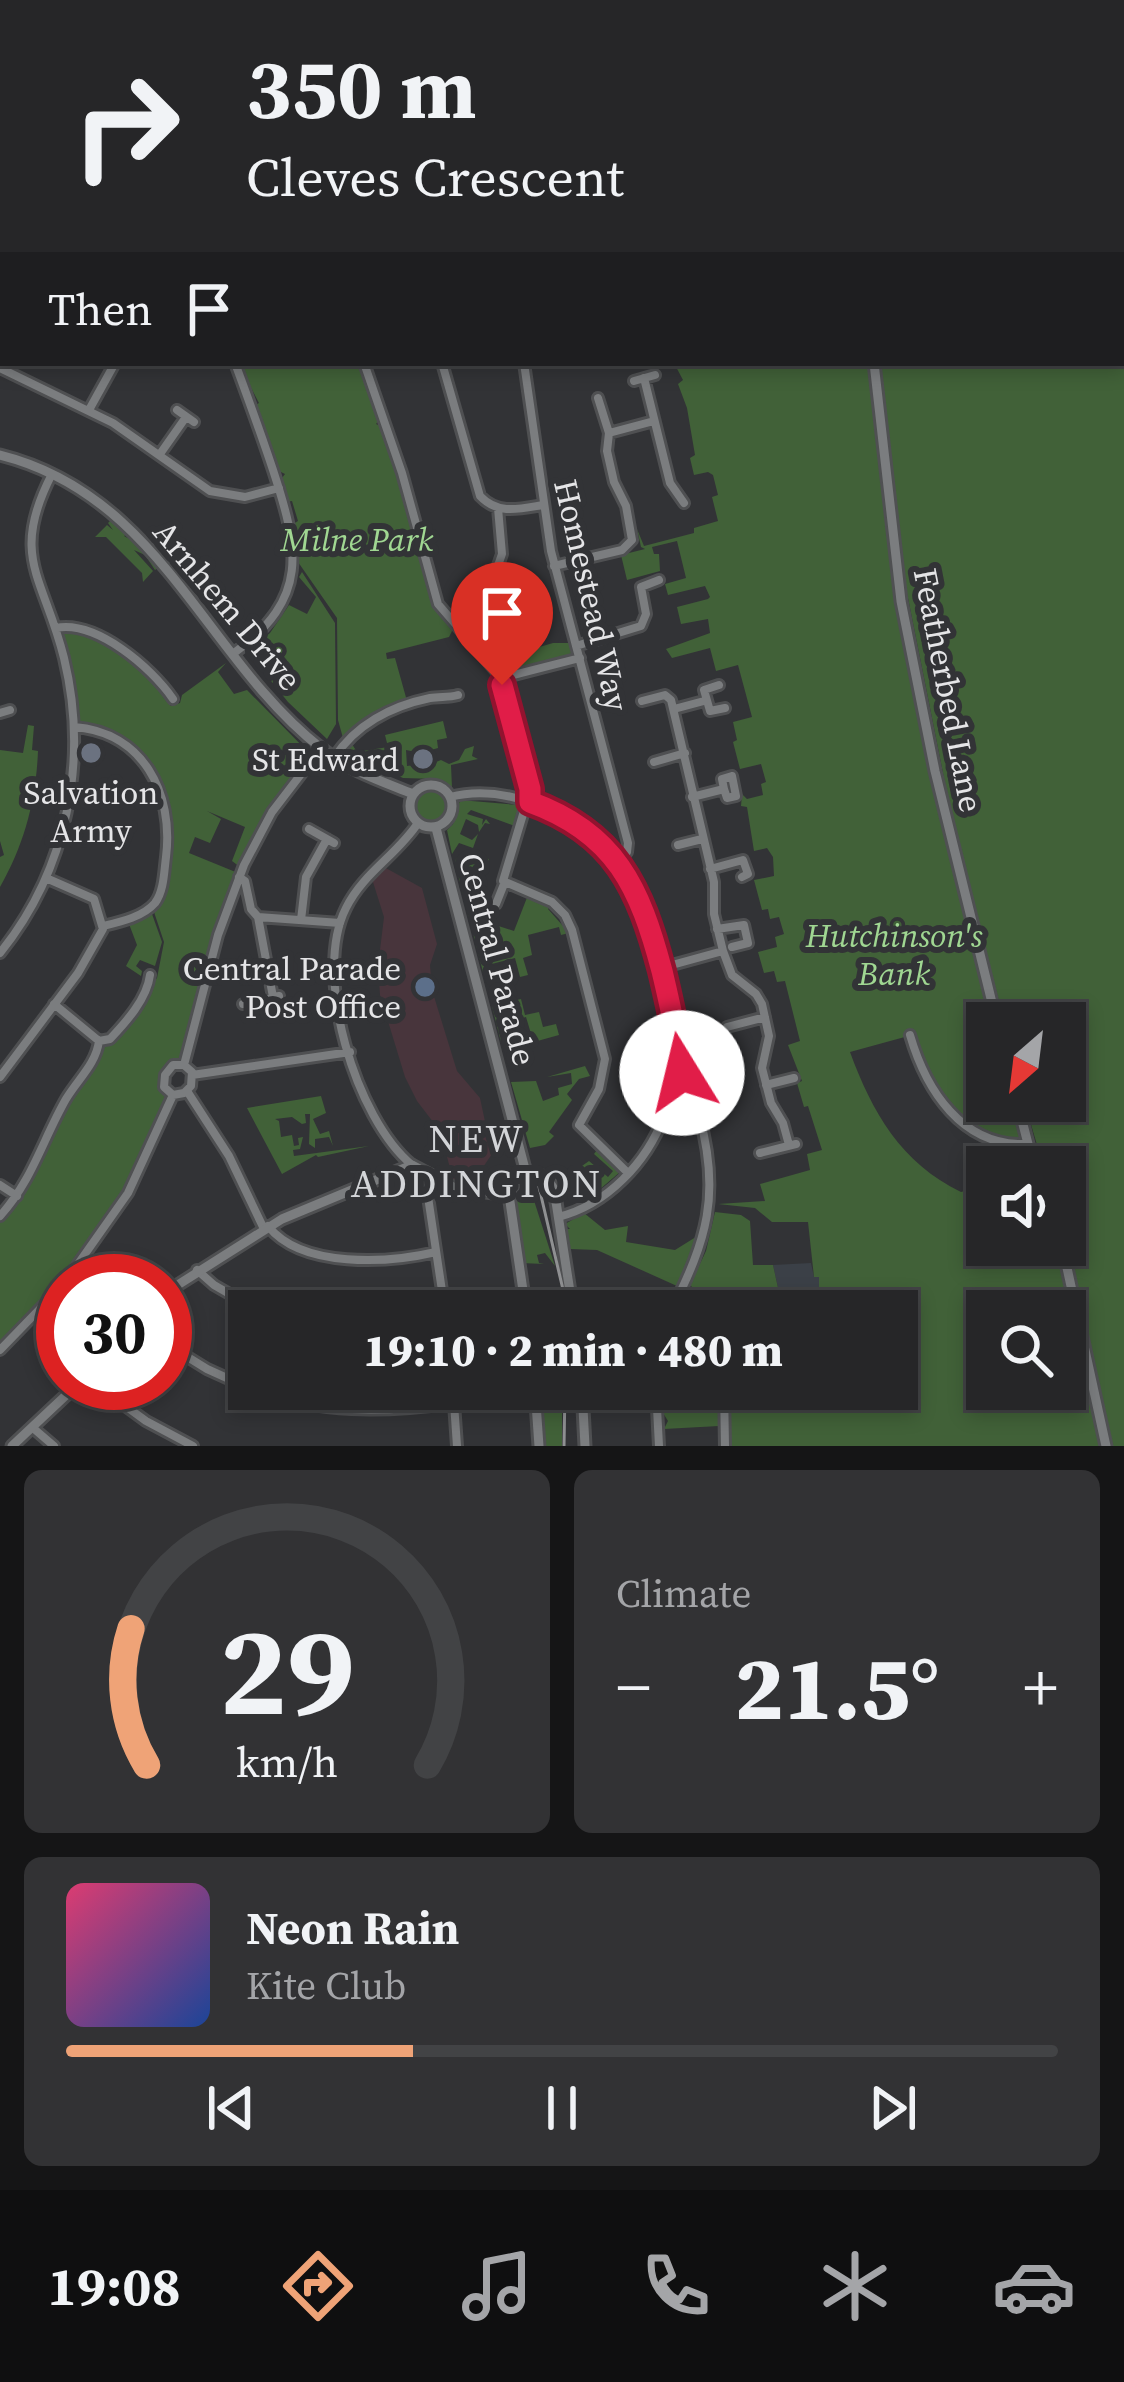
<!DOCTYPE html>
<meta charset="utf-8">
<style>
:root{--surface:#262628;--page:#323234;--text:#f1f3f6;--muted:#a4a5a8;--line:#424345;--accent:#efa377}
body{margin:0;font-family:"Source Serif 4",serif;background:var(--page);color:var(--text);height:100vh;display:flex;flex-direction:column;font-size:45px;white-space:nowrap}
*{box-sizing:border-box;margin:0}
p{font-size:39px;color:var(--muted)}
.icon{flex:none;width:66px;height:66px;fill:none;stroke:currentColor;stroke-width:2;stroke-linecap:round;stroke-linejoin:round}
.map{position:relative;height:1446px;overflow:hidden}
.panel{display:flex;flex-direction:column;gap:24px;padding:24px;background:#151516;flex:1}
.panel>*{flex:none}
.top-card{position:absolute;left:0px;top:0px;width:1125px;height:366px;box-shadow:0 6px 18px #0003,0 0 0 3px var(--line);background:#262628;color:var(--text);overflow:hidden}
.needle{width:78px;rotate:208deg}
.controls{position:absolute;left:966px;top:1002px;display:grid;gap:24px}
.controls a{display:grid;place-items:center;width:120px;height:120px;border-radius:0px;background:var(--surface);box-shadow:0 6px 18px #0003,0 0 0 3px var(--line);font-size:60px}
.speed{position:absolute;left:36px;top:1254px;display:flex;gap:24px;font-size:60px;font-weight:700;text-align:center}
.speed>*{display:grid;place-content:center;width:156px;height:156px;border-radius:50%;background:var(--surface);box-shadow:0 6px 18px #0003,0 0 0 3px var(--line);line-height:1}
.speed .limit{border:18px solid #d22;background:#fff;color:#111}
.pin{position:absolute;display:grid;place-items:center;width:102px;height:102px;color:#fff;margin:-123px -51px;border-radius:50% 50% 50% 0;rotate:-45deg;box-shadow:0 0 12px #0007}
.pin .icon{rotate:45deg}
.me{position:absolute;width:132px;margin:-66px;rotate:351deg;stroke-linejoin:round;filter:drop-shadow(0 0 9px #0008)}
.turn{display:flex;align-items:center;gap:42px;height:252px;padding:0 48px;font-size:54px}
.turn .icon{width:156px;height:156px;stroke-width:2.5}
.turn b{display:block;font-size:84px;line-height:102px}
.then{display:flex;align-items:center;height:114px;padding:0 48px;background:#0003;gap:24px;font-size:45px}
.big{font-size:90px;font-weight:800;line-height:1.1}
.panel .card{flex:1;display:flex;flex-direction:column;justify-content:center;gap:18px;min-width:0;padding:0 42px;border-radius:18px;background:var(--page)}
.panel .dial{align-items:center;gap:0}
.dial svg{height:312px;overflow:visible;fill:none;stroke:var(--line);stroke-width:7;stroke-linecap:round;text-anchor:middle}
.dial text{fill:var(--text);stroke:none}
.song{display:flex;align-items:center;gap:36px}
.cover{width:144px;height:144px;border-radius:18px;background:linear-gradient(135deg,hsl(340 70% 55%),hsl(220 70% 35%))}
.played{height:12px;border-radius:6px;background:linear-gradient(90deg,var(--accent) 35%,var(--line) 35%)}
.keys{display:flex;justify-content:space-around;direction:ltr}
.heat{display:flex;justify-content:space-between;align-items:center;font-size:66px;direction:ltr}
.panel .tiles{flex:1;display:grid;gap:24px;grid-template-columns:1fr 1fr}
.card:last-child{grid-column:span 2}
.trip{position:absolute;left:228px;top:1290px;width:690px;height:120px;border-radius:0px;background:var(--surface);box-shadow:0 6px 18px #0003,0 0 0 3px var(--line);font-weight:800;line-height:120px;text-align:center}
.tabs{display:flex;height:192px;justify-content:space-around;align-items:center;background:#0f0f10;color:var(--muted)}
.tabs .icon{width:84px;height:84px}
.tabs .selected{color:var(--accent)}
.tabs b{font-size:54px;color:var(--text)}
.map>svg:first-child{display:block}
</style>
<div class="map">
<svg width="1124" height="1446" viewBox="0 0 1124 1446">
<rect width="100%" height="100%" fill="#323336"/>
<path fill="#48353c" d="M 384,867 L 422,888 L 437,944 L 430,965 L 432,990 L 457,1071 L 480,1098 L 492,1154 L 470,1186 L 458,1185 L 453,1179 L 440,1131 L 417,1101 L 405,1077 L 380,995 L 378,966 L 384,917 L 372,879 Z"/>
<path fill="#3b4047" d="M 811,1263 L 814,1277 L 819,1277 L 819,1311 L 783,1311 L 773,1265 Z"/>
<path fill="#416138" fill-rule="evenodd" d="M 822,0 L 1124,0 L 1124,1446 L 1111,1446 L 1065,1241 L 1065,1167 L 1044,1167 L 1048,1162 L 1043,1165 L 1024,1101 L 1065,1101 L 1065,1023 L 1005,1023 L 959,853 L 898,548 L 878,363 L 1122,363 L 1122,3 Z
M 238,363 L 362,363 L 380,419 L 376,424 L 383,427 L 436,604 L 453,629 L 449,637 L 386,653 L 387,659 L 395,658 L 407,701 L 371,717 L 343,738 L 338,720 L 337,618 L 298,562 L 293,524 L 298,521 L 292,501 L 286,502 L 279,482 L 285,474 L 275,469 L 254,406 L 259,403 Z
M 674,363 L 870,363 L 899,601 L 994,1023 L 987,1023 L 987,1101 L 1014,1101 L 1023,1142 C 961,1143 929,1086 912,1035 L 850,1052 C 872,1112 901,1163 961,1192 L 987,1185 L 987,1245 L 1059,1245 L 1103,1446 L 728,1446 L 727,1389 L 897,1389 L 897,1311 L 819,1311 L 819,1277 L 814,1277 L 808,1222 L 772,1222 L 755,1208 L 718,1204 L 765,1201 L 760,1184 L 810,1170 L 807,1154 L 822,1150 L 808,1106 L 804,1107 L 797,1083 L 802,1081 L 788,1045 L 800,1041 L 785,981 L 777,982 L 774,971 L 764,973 L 758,952 L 777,947 L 775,937 L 784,934 L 779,917 L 770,919 L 768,909 L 762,910 L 754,880 L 774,876 L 773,857 L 767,848 L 754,851 L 747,807 L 741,806 L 742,794 L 747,799 L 763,795 L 761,784 L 766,782 L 761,764 L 740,769 L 733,742 L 737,740 L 733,722 L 752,717 L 738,665 L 716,671 L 710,648 L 672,658 L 666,649 L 710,633 L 708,619 L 681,624 L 677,607 L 708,599 L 710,597 L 705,586 L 668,595 L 665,584 L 686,578 L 677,541 L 652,547 L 654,554 L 659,554 L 660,571 L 627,580 L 621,555 L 645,549 L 641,547 L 637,529 L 644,546 L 694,533 L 694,528 L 718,521 L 712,497 L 718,495 L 713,475 L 708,472 L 694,475 L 690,458 L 695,455 L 687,408 L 678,384 L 683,380 ZM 987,1311 L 1065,1311 L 1065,1389 L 987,1389 Z
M 112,519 L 128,534 L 124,536 L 137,543 L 160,566 L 155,570 L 145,555 L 134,550 L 153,571 L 143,582 L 142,573 L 106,537 L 95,537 L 107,525 L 113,530 L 108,523 Z
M 302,572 L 335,623 L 336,724 L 327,739 L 288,702 L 248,652 L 270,633 L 289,605 L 307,614 L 316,597 L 299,577 Z
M 78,630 C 116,646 150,673 171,706 L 180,703 L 182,695 L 226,663 L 218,672 L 234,694 L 247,690 L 311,755 L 268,812 L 240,867 L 232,861 L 245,827 L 207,811 L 221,819 L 210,843 L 195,837 L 189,853 L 238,873 L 216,931 L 184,1055 L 165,1066 L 160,1078 L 168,1098 C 124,1202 78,1264 0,1345 L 0,1220 L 34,1175 L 59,1119 L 97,1060 L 101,1046 L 109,1043 L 157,978 L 164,942 L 153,909 C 180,870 166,774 130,743 C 115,730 95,728 78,723 L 61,635 L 62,631 Z
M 553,643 L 572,643 L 574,655 L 502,675 L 491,662 L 506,650 L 512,655 Z
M 443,721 L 447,738 L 437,740 L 438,748 L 421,753 L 406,750 L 407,766 L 415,765 L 419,769 L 441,760 L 449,764 L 459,760 L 465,749 L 474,746 L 472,756 L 478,759 L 451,765 L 452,788 L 437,779 L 403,778 L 344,750 L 350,741 L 357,752 L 388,747 L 385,735 Z
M 28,725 L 34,726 L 32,750 L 38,751 C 36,801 24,845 0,887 L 0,857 L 4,855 L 0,841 L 0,750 L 23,753 Z
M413 806a18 18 0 1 1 36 0a18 18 0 1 1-36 0Z
M 460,800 L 518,805 L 521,809 L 515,826 L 471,810 L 467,814 L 483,819 L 482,825 L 486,819 L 490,824 L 485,823 L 479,832 L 478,825 L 466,819 L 460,834 L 472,840 L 478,834 L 473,848 L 459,843 L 452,854 L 447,830 L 453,824 Z
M 472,854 L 489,859 L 473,910 L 479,913 L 477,919 L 514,931 L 528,895 L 551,905 L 548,909 L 563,926 L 567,924 L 569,933 L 561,935 L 559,927 L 528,935 L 532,955 L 523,958 L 528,975 L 520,977 L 515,958 L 484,966 L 483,972 L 455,863 L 456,859 Z
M 152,914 L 162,942 L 155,966 L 140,960 L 136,966 L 142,971 L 141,976 L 126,966 L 137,945 L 129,924 Z
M 521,999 L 525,1015 L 539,1012 L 543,1027 L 556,1024 L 559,1035 L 523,1045 L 522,1041 L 532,1037 L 526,1017 L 498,1025 L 501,1042 L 492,1006 Z
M 585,1066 L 590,1076 L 579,1079 L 567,1094 L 572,1100 L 549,1132 L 554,1136 L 545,1145 L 530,1148 L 511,1082 L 536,1081 L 543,1101 L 559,1095 L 558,1088 L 572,1084 L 571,1073 L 547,1077 Z
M 321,1096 L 326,1113 L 313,1119 L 320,1134 L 329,1131 L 333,1146 L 329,1137 L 315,1139 L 315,1148 L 309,1144 L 310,1114 L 305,1114 L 306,1123 L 302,1124 L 292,1117 L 275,1119 L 279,1121 L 281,1137 L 292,1135 L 294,1146 L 299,1145 L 298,1138 L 303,1137 L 300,1149 L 293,1150 L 294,1156 L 369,1146 L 318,1157 L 316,1155 L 282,1174 L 247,1108 Z
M 597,1150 L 620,1172 L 592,1196 L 562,1180 L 589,1161 L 608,1177 L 613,1171 L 594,1154 Z
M 529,1185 L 555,1266 L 545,1253 L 537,1255 L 539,1263 L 544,1264 L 521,1263 C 518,1236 505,1202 529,1185 Z
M 715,1212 L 741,1215 L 750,1221 L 753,1265 L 773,1265 L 783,1311 L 760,1311 L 756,1295 L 716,1311 L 690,1285 L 706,1251 Z
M 584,1213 L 605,1230 L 628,1226 L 626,1242 L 675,1250 L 699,1235 L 679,1284 L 677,1286 L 597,1250 L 570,1249 L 566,1229 L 570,1229 L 565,1224 Z
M 538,1389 L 562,1389 L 562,1446 L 542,1446 Z
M 719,1408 L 719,1426 L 664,1429 L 668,1421 L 663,1413 Z"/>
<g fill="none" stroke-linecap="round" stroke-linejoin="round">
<defs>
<path id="minor" d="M 120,0 L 121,3
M 148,0 L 149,3
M 209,0 L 245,3
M 0,100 L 3,101
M 0,175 L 3,176
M 364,363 L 402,473 L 438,604 L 502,678
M 442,363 L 480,496 C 498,515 519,509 543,505
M 524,363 L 551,551 L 628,843 L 627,852 L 617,861
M 0,368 L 113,423 L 210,491 L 245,497 L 279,488
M 644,378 L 670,483 L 684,503
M 634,381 L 655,375
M 89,410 L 115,363
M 177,410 L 194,422
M 609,433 L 654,421
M 160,454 L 186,417
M 554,566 L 622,550 L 632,540 L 626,506 L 614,482 L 607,451 L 609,433 L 598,398
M 495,574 L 502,554 L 498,508
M 56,628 C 96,620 151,667 173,699
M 576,646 L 641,626 L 646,614 L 641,587 L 659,580
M 234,653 C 310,598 299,550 273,470 C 261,434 248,398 235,363
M 719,685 L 704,690 L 710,711 L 725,708
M 642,701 L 665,695 L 671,700 L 714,882 L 714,914 L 723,951 L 732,975 L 756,994 L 762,1004 L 769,1036 L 762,1068 L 771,1103 L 783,1123 L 789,1145
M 674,709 L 704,701
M 0,713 L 10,710
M 74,727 C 143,732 174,793 166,857 C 164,872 164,891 155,903 C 143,917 120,922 103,926
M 334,758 C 355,725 391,706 430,698 C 440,696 448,698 458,695
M 654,762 L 685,753
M 450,797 C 477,790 507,794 533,803 C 617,831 642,893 662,972 C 670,1006 678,1039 682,1073 C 671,1085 670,1101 664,1116 C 647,1162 607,1205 558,1217
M 692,797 L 724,789 L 727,798 L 736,796 L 732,776 L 722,779 L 724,789
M 527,801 L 503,881 L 552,902 L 565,915 L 572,930 L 605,1059 L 599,1089 L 579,1125 L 628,1173
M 529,802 L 530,789 L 502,678 L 580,658
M 309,829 L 334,843
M 678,845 L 702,839
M 710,869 L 743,860 L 748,874 L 742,877
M 239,877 L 245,881 L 251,909 L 258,917 L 340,923
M 496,904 L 504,884
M 258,917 L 273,997
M 301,920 L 306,877 L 327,839
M 717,929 L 744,925 L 748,943 L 732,947
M 0,953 C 67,870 89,761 64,658 C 44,577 9,557 52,474
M 661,968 L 723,951
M 54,1004 L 99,1041
M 243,1004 L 279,996
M 727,1027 L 765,1017
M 910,1035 C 926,1090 962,1147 1027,1144
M 99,1041 L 110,1039 C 126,1022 147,999 150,975
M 192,1075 L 350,1052
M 0,1077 L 78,973 L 103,929 L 94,899 L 46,878
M 766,1085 L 794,1078
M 187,1091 L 229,1156 L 264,1229
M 173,1095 L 164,1087 L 165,1075 L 173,1065 L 184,1065
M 760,1153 L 796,1144
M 412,1165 C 356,1119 312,975 346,908 C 363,873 397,855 418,823
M 431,1178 L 427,1190 L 445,1311
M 0,1185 L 17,1196
M 0,1216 C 32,1181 43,1139 66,1099 C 78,1079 96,1064 99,1041
M 268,1226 C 302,1269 389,1263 436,1252
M 197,1270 L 214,1285 L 259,1311
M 66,1281 L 128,1193 L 173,1095 L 184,1093 L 191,1086 L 192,1072 L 184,1065 L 218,935 L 244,865 L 272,812 L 321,748
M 682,1290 L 710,1311
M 671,1311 C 707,1240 721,1194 699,1115 C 695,1099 694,1084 682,1073
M 165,1343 L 207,1369 L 249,1388
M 0,1350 L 63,1285
M 94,1383 L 146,1421 L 193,1446
M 251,1389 C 319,1414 384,1413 454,1403
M 453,1389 L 457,1446
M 656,1389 L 659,1446
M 724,1389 L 725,1446
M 33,1428 L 54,1446"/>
<path id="tertiary" d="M 844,0 L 845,3
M 874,363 L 901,601 L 935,771 L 997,1023
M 0,455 C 161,495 205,658 322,749 C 350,771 381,781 413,794
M410 806a21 21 0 1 1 42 0a21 21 0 1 1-42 0Z
M 436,828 L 526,1173
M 1017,1101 L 1034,1167
M 1062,1245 L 1106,1446
M 165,1293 L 282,1219 L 412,1165 L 455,1188 L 509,1195
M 526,1311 L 509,1195 L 515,1180 L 530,1173 L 546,1177 L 554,1189 L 573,1311
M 535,1389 L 539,1446
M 582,1389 L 585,1446
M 12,1446 L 79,1383"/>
</defs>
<use href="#minor" stroke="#4f5052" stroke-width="14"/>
<use href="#tertiary" stroke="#4f5052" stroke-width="15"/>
<use href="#minor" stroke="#7b7d7f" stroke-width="8"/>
<use href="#tertiary" stroke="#7b7d7f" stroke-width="9"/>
<path stroke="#8f9092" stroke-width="3" d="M 539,1187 L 568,1311
M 564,1446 L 565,1389"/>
</g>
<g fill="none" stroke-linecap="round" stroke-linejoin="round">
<defs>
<path id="route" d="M 502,685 L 530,789 L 530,802 C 616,833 640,888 662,971 C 670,1005 678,1038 682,1073"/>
</defs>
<use href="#route" stroke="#92132f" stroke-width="30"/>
<use href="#route" stroke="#e11d48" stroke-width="21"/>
</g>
<g fill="#6b7280" stroke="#323336" stroke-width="4.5">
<circle cx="91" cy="753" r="12"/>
<circle cx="423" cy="759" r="12"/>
</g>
<circle fill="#5c6f8a" stroke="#323336" stroke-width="4.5" cx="425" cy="987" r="12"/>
<g text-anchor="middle" stroke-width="12" stroke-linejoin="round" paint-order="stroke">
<g font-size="33" font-style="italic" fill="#a0d792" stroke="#323336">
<text x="357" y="551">Milne Park</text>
<text x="894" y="947">Hutchinson's<tspan x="894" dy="38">Bank</tspan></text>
</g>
<g font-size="33" fill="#e5e5e7" stroke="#323336">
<text transform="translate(592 595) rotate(77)" y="12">Homestead Way</text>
<text transform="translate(228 605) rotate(50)" y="12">Arnhem Drive</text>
<text transform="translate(949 690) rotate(79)" y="12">Featherbed Lane</text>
<text transform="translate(498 959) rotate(75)" y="12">Central Parade</text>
</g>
<g font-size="33" fill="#e5e5e7" stroke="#323336" text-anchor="end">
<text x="399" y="771">St Edward</text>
<text x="91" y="804" text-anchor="middle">Salvation<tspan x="91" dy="38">Army</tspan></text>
<text x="401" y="980">Central Parade<tspan x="401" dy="38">Post Office</tspan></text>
</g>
<g font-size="39" letter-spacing="3" fill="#d3d5d8" stroke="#323336">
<text x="477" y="1152">NEW<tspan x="477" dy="45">ADDINGTON</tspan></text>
</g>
</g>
</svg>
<div class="controls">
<a><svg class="needle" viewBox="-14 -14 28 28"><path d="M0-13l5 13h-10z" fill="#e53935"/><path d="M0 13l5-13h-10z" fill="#a4a5a8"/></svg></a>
<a><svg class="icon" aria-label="sound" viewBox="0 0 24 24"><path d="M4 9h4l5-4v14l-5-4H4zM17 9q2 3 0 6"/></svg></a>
<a><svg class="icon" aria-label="search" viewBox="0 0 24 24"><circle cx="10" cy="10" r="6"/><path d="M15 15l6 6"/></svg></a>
</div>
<div class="speed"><div class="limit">30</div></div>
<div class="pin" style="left:502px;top:685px;background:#d93025"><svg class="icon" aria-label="arrive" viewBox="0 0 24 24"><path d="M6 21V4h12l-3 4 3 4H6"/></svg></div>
<svg class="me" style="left:682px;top:1073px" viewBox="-20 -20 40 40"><circle r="19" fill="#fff"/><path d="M0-13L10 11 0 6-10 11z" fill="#e11d48"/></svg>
<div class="trip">19:10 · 2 min · 480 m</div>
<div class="top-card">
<div class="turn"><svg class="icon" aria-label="right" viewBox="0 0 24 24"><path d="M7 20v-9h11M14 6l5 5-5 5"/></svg><div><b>350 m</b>Cleves Crescent</div></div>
<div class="then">Then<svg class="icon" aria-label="arrive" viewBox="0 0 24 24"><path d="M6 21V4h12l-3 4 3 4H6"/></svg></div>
</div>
</div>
<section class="panel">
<div class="tiles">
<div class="card dial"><svg viewBox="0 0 100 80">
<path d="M14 69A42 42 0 1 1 86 69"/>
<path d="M14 69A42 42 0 0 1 10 34" stroke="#efa377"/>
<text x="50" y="56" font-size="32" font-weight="700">29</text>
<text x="50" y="72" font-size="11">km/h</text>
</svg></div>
<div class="card"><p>Climate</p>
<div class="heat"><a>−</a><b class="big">21.5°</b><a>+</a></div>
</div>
<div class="card">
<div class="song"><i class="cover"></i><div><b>Neon Rain</b><p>Kite Club</p></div></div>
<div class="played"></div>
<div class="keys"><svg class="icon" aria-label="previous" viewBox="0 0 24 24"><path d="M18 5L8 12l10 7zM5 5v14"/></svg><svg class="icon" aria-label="pause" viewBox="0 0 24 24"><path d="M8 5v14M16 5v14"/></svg><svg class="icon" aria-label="next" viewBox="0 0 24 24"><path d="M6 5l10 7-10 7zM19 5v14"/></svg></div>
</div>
</div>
</section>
<nav class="tabs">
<b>19:08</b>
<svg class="icon selected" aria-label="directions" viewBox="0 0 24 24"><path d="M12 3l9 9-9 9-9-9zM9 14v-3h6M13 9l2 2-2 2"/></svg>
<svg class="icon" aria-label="music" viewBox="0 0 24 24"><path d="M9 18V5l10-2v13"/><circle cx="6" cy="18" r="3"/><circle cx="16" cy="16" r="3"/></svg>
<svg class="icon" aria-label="phone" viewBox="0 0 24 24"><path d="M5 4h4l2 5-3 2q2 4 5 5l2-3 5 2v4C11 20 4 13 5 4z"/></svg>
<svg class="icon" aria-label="climate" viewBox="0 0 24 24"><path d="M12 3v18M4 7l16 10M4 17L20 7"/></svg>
<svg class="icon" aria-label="car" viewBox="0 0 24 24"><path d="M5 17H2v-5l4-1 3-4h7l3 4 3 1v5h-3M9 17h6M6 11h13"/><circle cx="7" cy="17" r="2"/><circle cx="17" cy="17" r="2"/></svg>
</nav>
